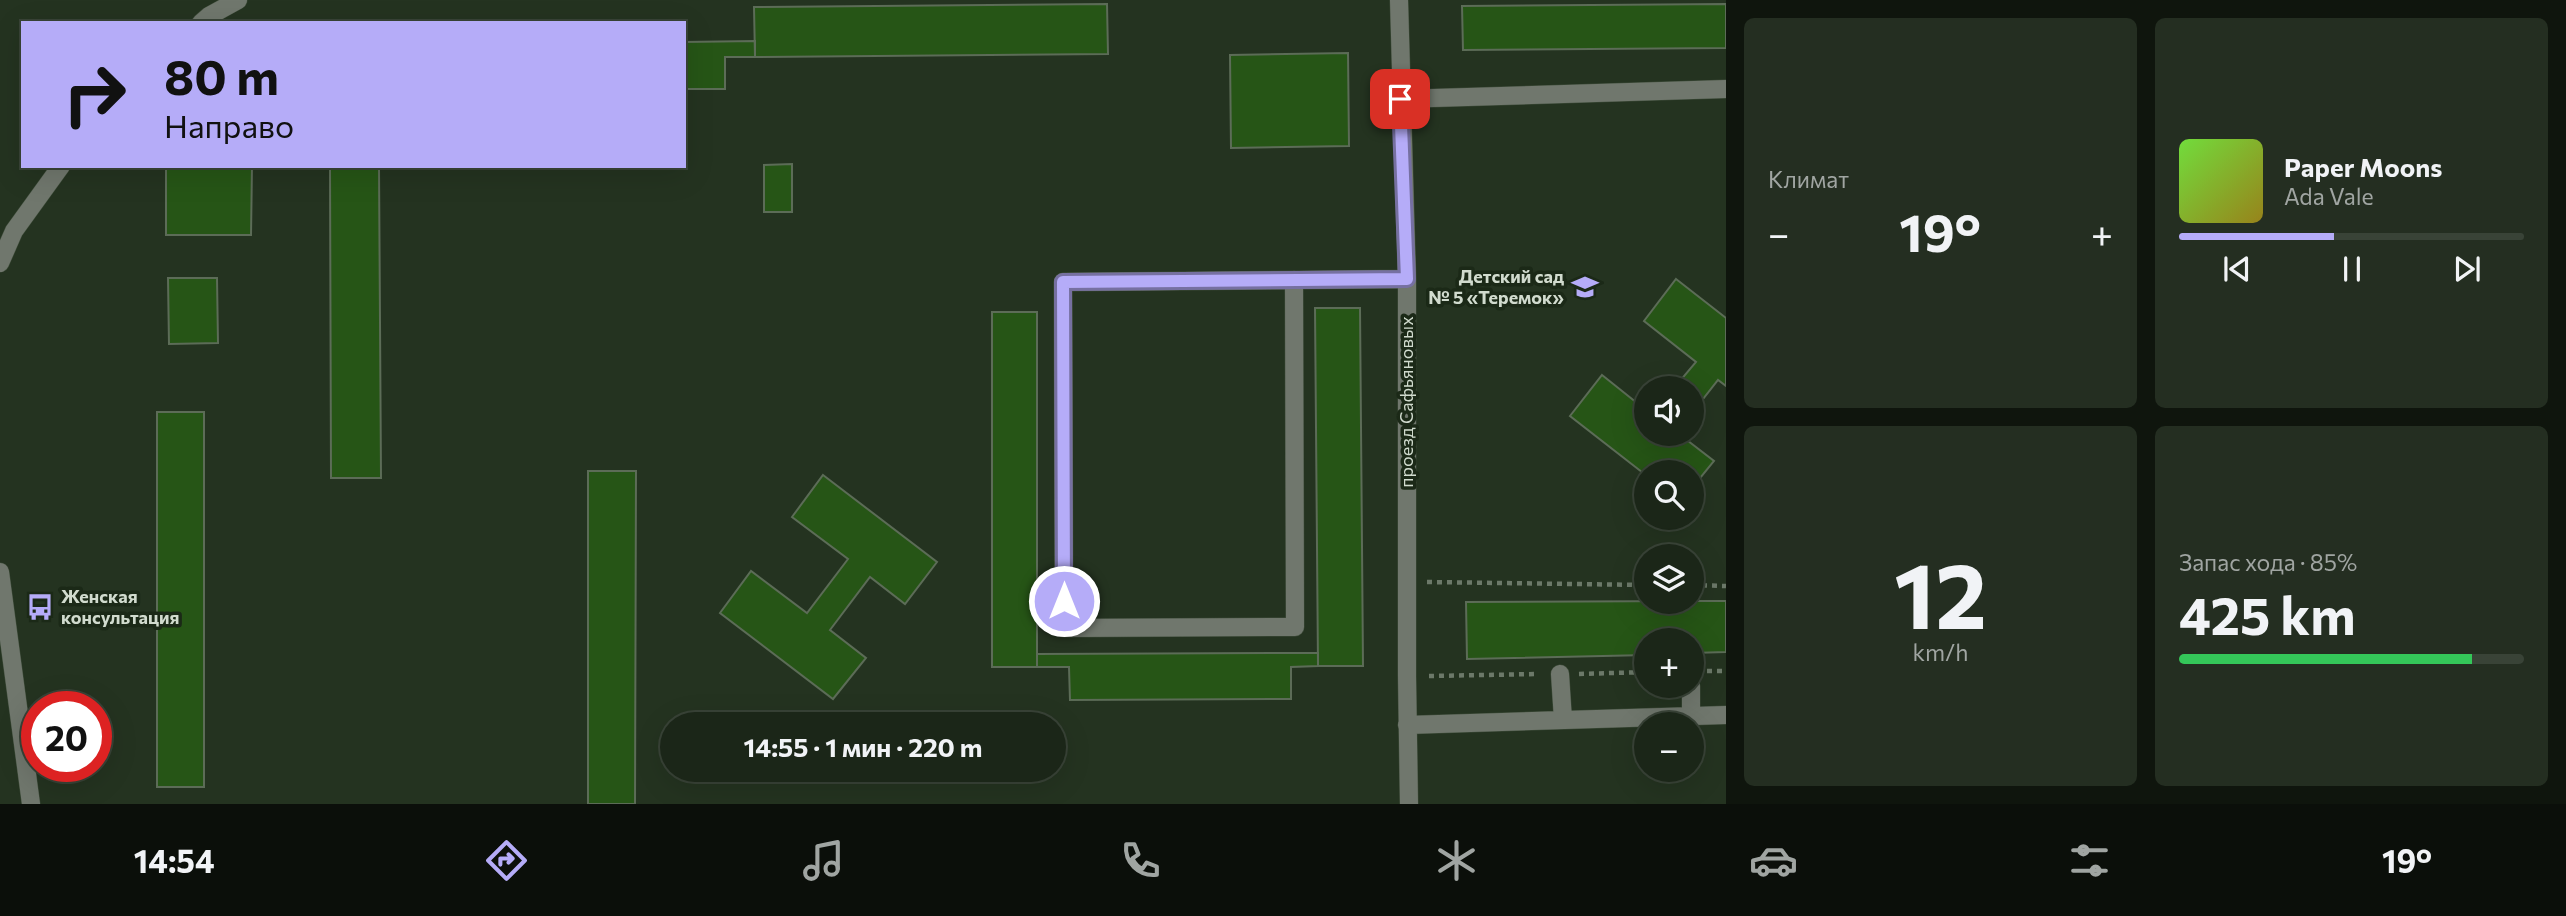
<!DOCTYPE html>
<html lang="ru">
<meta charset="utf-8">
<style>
:root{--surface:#1b2618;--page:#242e21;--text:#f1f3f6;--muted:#a0a5a2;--line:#394337;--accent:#b5acf8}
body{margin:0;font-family:Commissioner,sans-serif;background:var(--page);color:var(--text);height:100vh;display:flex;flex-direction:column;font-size:26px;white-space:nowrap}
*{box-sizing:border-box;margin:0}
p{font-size:23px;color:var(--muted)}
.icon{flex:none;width:38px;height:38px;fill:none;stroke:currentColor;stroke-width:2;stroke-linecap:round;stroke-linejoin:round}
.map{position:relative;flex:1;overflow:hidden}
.side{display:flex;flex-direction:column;gap:18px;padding:18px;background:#0f150d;width:840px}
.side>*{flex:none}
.banner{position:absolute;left:21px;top:21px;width:665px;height:147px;border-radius:0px;box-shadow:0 7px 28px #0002,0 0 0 2px var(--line);background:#b5acf8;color:#111;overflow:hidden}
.tools{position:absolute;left:1634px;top:376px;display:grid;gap:14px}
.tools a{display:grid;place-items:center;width:70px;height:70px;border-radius:50%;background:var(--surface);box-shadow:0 7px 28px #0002,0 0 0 2px var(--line);font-size:35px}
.speed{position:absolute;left:21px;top:691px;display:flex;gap:14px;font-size:35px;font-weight:700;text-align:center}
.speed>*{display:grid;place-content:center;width:91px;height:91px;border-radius:50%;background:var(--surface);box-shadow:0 7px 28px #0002,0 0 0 2px var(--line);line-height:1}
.speed .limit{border:10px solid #d22;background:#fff;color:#111}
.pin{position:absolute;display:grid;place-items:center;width:60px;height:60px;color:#fff;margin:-30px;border-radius:14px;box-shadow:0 4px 10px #0006}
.me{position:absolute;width:77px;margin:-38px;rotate:0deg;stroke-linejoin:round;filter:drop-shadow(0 0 5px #0008)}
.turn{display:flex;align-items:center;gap:24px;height:147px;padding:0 28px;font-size:32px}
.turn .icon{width:91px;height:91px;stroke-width:2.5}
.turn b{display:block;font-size:49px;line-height:60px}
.big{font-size:52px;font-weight:700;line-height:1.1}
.side .card{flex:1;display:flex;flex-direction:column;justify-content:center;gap:10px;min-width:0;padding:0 24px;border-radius:10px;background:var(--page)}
.side .dial{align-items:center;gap:0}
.dial b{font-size:91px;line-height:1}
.song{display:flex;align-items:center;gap:21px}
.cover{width:84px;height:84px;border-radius:10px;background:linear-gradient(135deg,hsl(100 70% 55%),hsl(50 70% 35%))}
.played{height:7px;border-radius:4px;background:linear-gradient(90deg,var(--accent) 45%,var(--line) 45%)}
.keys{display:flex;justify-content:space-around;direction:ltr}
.heat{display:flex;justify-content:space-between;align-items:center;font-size:38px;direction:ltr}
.charge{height:10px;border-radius:5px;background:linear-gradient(90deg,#34c759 85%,var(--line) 0)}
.side .tiles{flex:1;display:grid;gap:18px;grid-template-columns:repeat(2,1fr)}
.trip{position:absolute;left:660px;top:712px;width:406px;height:70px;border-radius:35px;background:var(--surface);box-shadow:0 7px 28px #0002,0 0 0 2px var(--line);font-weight:700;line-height:70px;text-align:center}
.tabs{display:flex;height:112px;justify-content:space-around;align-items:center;background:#0b0f0a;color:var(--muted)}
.tabs .icon{width:49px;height:49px}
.tabs .on{color:var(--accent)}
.tabs b{font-size:32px;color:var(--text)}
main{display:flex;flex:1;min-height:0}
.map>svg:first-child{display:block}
</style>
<main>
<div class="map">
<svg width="1726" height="804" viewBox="0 0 1726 804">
<rect width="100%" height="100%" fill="#243320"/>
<path fill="#265516" stroke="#5c6c57" stroke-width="2" d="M 1107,4 L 1108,54 L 755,57 L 754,7 Z
M 1726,4 L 1726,48 L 1463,50 L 1462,6 Z
M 755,41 L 755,57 L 725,57 L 725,89 L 684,89 L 684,42 Z
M 1348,53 L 1349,146 L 1231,148 L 1230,55 Z
M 792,164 L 792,212 L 764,212 L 764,165 Z
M 166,166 L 252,166 L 251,235 L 166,235 Z
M 330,166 L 379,166 L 381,478 L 331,478 Z
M 168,278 L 217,278 L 218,343 L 169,344 Z
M 1676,279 L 1726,318 L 1726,386 L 1718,380 L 1692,413 L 1692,388 L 1674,388 L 1696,362 L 1644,321 Z
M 1315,308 L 1360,308 L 1363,666 L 1318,666 Z
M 992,312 L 1037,312 L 1037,667 L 992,667 Z
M 1602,375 L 1647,411 L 1647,434 L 1679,434 L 1714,461 L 1692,488 L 1692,472 L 1647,472 L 1647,476 L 1570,416 Z
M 157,412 L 204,412 L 204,787 L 157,787 Z
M 588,471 L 636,471 L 635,804 L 588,804 Z
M 823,475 L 937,562 L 905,604 L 870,577 L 830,630 L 866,658 L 833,699 L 720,613 L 751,571 L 807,613 L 848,559 L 792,517 Z
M 1692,601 L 1726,601 L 1726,652 L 1692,653 L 1692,640 L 1647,640 L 1647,655 L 1467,659 L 1466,602 Z
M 1291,653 L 1318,653 L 1318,666 L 1291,667 L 1291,699 L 1070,700 L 1069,667 L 1037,667 L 1037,654 Z"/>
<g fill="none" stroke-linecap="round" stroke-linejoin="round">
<defs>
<path id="minor" d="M 1399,0 L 1407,279 L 1407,676 L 1409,804
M 201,23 L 209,16 L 238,0
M 1400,99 L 1726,89
M 0,263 L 14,231 L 61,166
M 1294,280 L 1295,627 L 1064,628 L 1063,282 L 1407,279
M 0,572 L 31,804
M 1560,674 L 1563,720
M 1691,716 L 1691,686
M 1407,725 L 1726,715"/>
</defs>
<use href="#minor" stroke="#404e3c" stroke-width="19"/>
<path stroke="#6c7969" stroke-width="4.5" stroke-dasharray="5 5" stroke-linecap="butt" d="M 1427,582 L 1647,585
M 1692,585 L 1726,586
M 1707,671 L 1726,671
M 1579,674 L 1647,672
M 1429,676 L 1539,674"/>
<use href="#minor" stroke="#70776d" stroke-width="18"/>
</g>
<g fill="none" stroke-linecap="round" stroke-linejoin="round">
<defs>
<path id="route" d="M 1064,601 L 1063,282 L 1407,279 L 1400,99"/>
</defs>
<use href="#route" stroke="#7670a1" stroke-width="18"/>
<use href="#route" stroke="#b5acf8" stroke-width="12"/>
</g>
<defs>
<symbol id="school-bare" viewBox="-9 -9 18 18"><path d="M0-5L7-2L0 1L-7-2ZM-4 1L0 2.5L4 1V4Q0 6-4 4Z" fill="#b5acf8" stroke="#1b2917" stroke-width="2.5" paint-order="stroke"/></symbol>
<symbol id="bus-bare" viewBox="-9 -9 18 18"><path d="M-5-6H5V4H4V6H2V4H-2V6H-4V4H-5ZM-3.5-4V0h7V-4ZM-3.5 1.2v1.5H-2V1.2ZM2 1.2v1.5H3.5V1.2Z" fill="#b5acf8" stroke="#1b2917" stroke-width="2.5" paint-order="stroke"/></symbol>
</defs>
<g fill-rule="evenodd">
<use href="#school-bare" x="1566" y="268" width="38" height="38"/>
<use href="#bus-bare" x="21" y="588" width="38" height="38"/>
</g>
<g text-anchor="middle" stroke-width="7" stroke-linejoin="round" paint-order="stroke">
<g font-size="18" font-weight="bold" fill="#d1dbce" stroke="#1b2917" text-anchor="end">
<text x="1564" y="283">Детский сад<tspan x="1564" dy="21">№ 5 «Теремок»</tspan></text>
<text x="61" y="603" text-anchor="start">Женская<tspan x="61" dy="21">консультация</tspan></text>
</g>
<g font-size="18" fill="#d1dbce" stroke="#1b2917">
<text transform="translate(1407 402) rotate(-90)" y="6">проезд Сафьяновых</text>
</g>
</g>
</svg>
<div class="tools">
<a><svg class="icon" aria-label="sound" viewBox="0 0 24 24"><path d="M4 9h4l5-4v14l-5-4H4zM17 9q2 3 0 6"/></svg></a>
<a><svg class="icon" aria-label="search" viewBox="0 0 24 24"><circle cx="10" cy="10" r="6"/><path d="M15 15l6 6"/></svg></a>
<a><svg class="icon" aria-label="layers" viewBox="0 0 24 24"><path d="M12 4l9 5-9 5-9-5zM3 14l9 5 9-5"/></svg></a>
<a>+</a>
<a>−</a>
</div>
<div class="speed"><div class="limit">20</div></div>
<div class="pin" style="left:1400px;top:99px;background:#d93025"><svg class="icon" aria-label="arrive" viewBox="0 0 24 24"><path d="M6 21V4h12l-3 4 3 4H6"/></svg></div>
<svg class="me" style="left:1064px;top:601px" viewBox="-20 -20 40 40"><circle r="17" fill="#b5acf8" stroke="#fff" stroke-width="3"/><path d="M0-11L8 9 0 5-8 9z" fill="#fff"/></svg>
<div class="trip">14:55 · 1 мин · 220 m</div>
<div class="banner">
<div class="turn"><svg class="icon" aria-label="right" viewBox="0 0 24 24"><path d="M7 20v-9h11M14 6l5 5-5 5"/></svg><div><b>80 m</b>Направо</div></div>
</div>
</div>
<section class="side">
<div class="tiles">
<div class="card"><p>Климат</p>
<div class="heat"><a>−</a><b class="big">19°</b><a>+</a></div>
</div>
<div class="card">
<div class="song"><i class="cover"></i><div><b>Paper Moons</b><p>Ada Vale</p></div></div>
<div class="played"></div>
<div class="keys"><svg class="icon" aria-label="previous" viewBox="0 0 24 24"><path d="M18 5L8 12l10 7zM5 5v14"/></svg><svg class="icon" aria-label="pause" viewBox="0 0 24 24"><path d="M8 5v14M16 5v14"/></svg><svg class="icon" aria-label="next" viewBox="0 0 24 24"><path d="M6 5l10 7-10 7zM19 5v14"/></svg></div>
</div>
<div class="card dial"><b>12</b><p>km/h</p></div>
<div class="card"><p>Запас хода · 85%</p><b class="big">425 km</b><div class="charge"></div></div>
</div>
</section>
</main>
<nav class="tabs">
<b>14:54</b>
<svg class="icon on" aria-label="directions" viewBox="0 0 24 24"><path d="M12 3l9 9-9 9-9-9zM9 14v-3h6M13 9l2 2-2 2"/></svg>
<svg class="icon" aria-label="music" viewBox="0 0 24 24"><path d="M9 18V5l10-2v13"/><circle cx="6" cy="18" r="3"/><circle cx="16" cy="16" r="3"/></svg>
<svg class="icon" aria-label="phone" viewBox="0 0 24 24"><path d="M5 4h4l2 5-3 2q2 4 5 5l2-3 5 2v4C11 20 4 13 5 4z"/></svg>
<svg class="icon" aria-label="climate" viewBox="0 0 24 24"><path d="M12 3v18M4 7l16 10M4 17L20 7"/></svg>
<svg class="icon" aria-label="car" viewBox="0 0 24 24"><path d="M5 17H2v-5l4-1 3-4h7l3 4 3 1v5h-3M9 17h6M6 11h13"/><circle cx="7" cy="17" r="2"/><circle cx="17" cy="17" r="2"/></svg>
<svg class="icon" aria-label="filters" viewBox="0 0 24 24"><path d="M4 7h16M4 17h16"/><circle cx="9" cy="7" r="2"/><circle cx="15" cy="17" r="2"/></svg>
<b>19°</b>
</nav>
